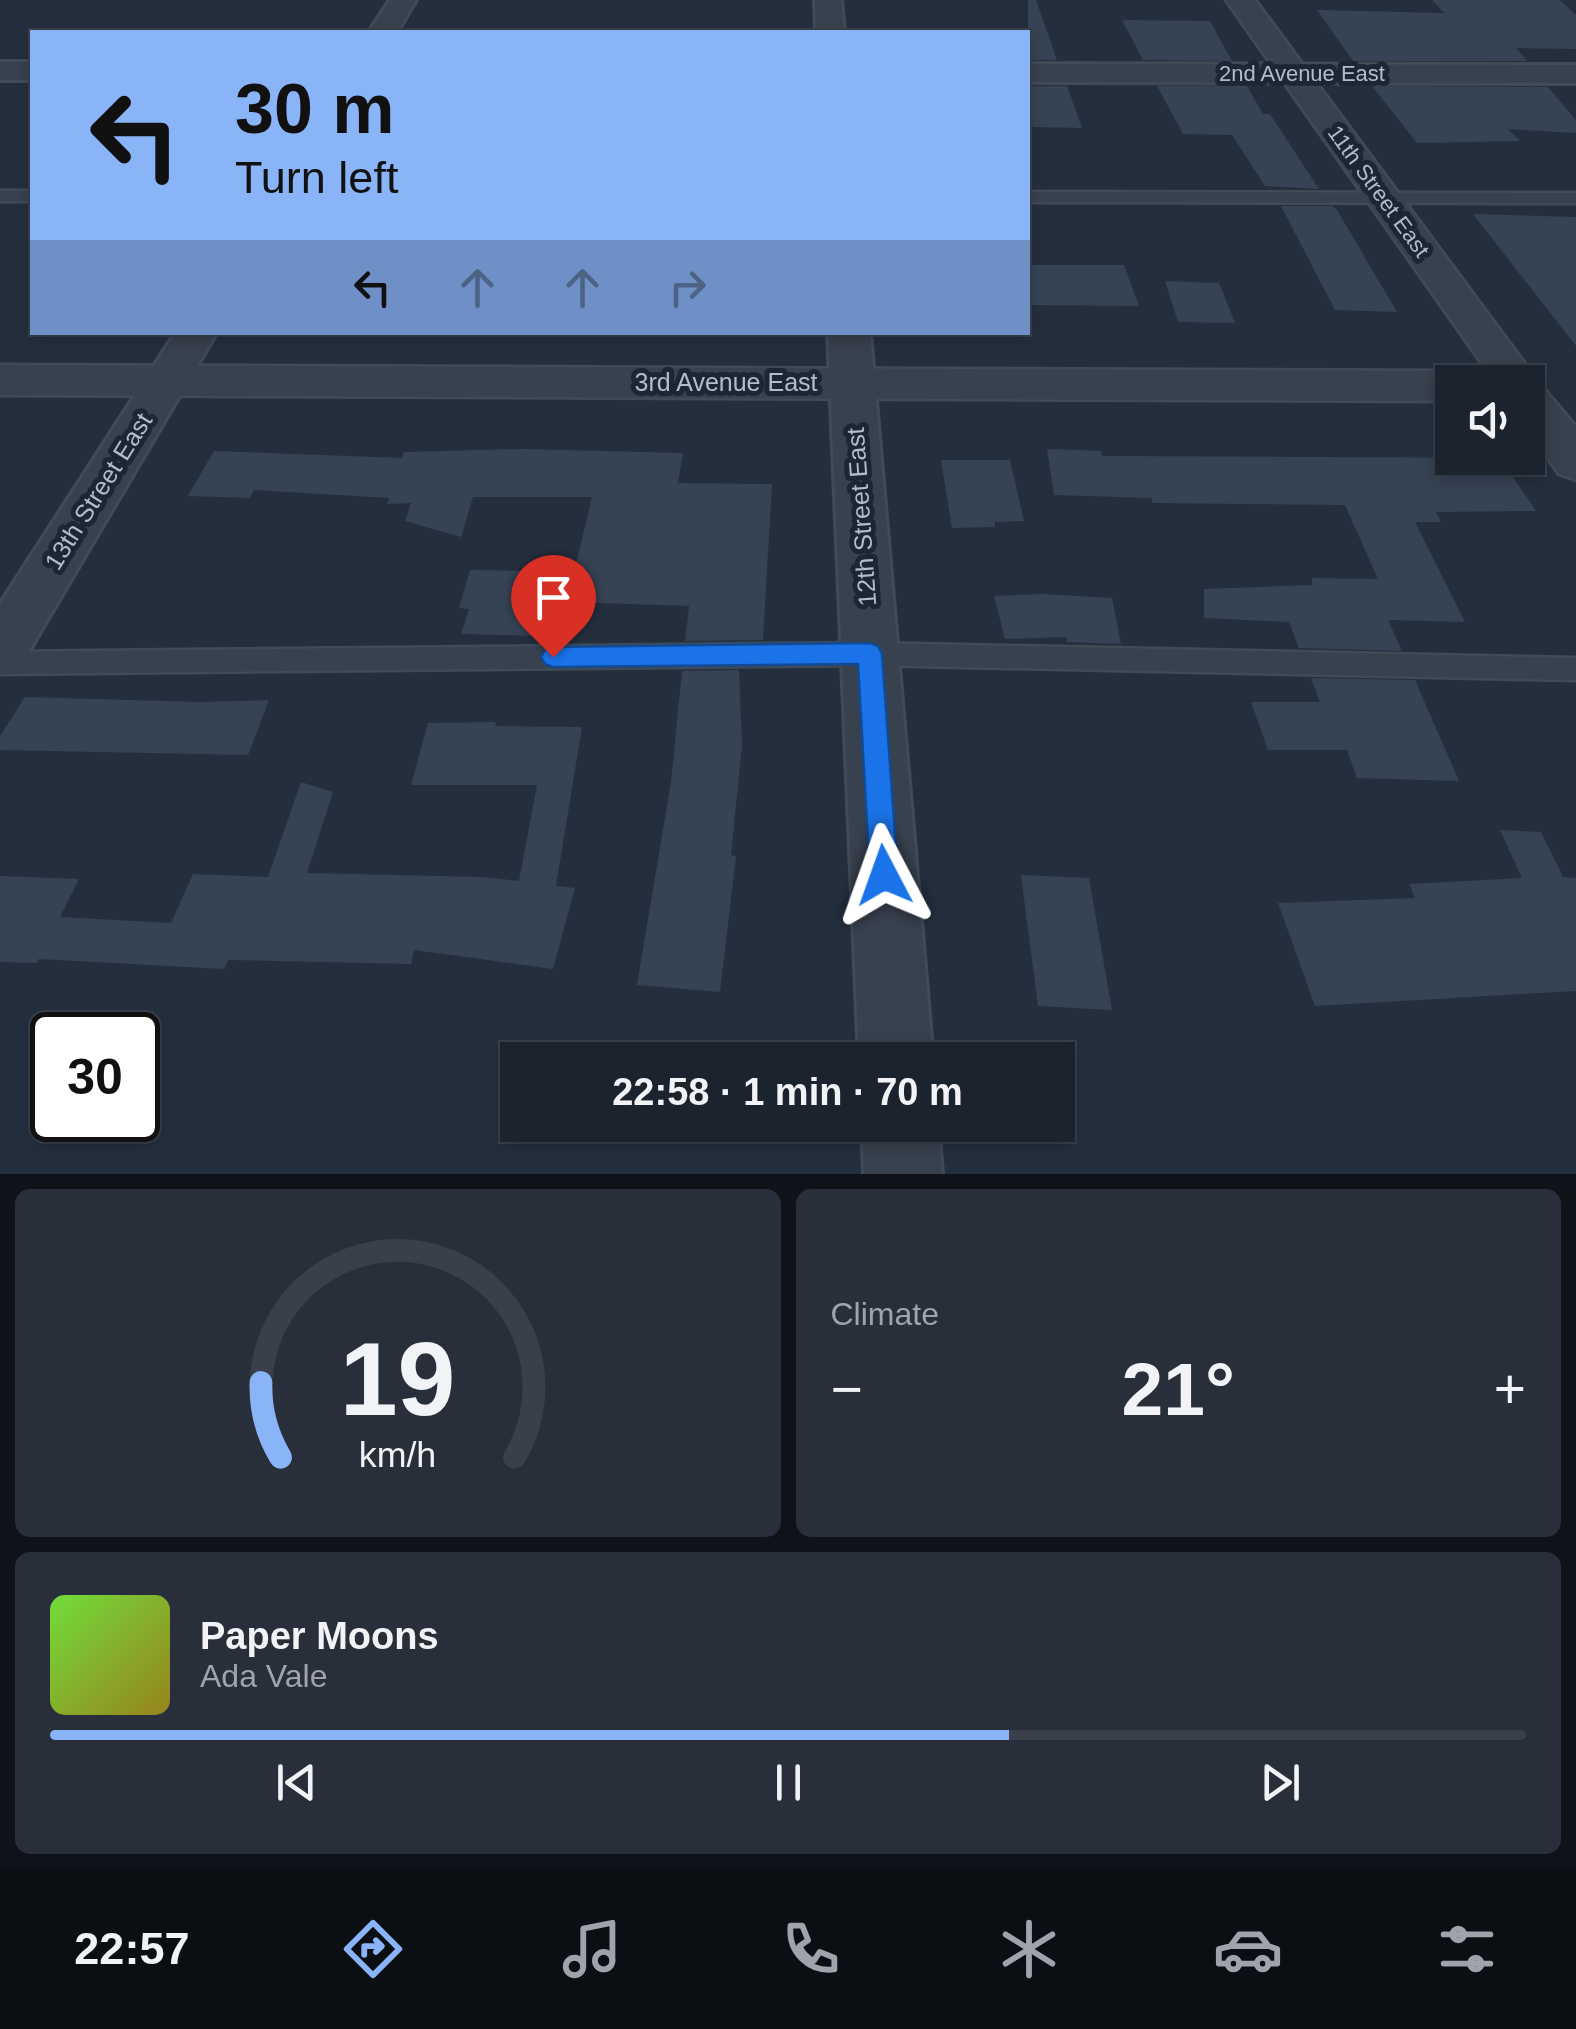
<!DOCTYPE html>
<meta charset="utf-8">
<style>
:root{--surface:#1b232e;--page:#282f3a;--text:#f1f3f6;--muted:#a0a4aa;--line:#39404a;--accent:#8ab4f8}
body{margin:0;font-family:Helvetica,sans-serif;background:var(--page);color:var(--text);height:100vh;display:flex;flex-direction:column;font-size:38px;white-space:nowrap}
*{box-sizing:border-box;margin:0}
p{font-size:32px;color:var(--muted)}
.icon{flex:none;width:55px;height:55px;fill:none;stroke:currentColor;stroke-width:2;stroke-linecap:round;stroke-linejoin:round}
.map{position:relative;height:1174px;overflow:hidden}
.sheet{display:flex;flex-direction:column;gap:15px;padding:15px;background:#0f1319;flex:1}
.sheet>*{flex:none}
.guide{position:absolute;left:30px;top:30px;width:1000px;height:305px;border-radius:0px;box-shadow:0 5px 15px #0003,0 0 0 2px var(--line);background:#8ab4f8;color:#111;overflow:hidden}
.fabs{position:absolute;left:1435px;top:365px;display:grid;gap:20px}
.fabs a{display:grid;place-items:center;width:110px;height:110px;border-radius:0px;background:var(--surface);box-shadow:0 5px 15px #0003,0 0 0 2px var(--line);font-size:50px}
.speed{position:absolute;left:30px;top:1012px;display:flex;gap:20px;font-size:50px;font-weight:700;text-align:center}
.speed>*{display:grid;place-content:center;width:130px;height:130px;border-radius:50%;background:var(--surface);box-shadow:0 5px 15px #0003,0 0 0 2px var(--line);line-height:1}
.speed .limit{border:5px solid #111;border-radius:15px;background:#fff;color:#111}
.pin{position:absolute;display:grid;place-items:center;width:85px;height:85px;color:#fff;margin:-102px -42px;border-radius:50% 50% 50% 0;rotate:-45deg;box-shadow:0 0 10px #0007}
.pin .icon{rotate:45deg}
.me{position:absolute;width:110px;margin:-55px;rotate:356deg;stroke-linejoin:round;filter:drop-shadow(0 0 8px #0008)}
.turn{display:flex;align-items:center;gap:35px;height:210px;padding:0 40px;font-size:45px}
.turn .icon{width:130px;height:130px;stroke-width:2.5}
.turn b{display:block;font-size:70px;line-height:85px}
.lanes{display:flex;align-items:center;height:95px;padding:0 40px;background:#0003;justify-content:center;gap:50px;direction:ltr}
.lanes .off{opacity:.35}
.big{font-size:75px;font-weight:700;line-height:1.1}
.sheet .card{flex:1;display:flex;flex-direction:column;justify-content:center;gap:15px;min-width:0;padding:0 35px;border-radius:15px;background:var(--page)}
.sheet .dial{align-items:center;gap:0}
.dial svg{height:260px;overflow:visible;fill:none;stroke:var(--line);stroke-width:7;stroke-linecap:round;text-anchor:middle}
.dial text{fill:var(--text);stroke:none}
.song{display:flex;align-items:center;gap:30px}
.cover{width:120px;height:120px;border-radius:15px;background:linear-gradient(135deg,hsl(100 70% 55%),hsl(50 70% 35%))}
.played{height:10px;border-radius:5px;background:linear-gradient(90deg,var(--accent) 65%,var(--line) 65%)}
.keys{display:flex;justify-content:space-around;direction:ltr}
.heat{display:flex;justify-content:space-between;align-items:center;font-size:55px;direction:ltr}
.sheet .tiles{flex:1;display:grid;gap:15px;grid-template-columns:1fr 1fr}
.card:last-child{grid-column:span 2}
.trip{position:absolute;left:500px;top:1042px;width:575px;height:100px;border-radius:0px;background:var(--surface);box-shadow:0 5px 15px #0003,0 0 0 2px var(--line);font-weight:700;line-height:100px;text-align:center}
.tabs{display:flex;height:160px;justify-content:space-around;align-items:center;background:#0b0e12;color:var(--muted)}
.tabs .icon{width:70px;height:70px}
.tabs .current{color:var(--accent)}
.tabs b{font-size:45px;color:var(--text)}
.map>svg:first-child{display:block}
</style>
<div class="map">
<svg width="1576" height="1174" viewBox="0 0 1576 1174">
<rect width="100%" height="100%" fill="#242f3e"/>
<path fill="#364354" d="M 1028,0 L 1036,0 L 1057,60 L 1028,60 Z
M 1432,0 L 1560,0 L 1576,15 L 1576,49 L 1516,48 L 1527,61 L 1353,61 L 1317,10 L 1444,13 Z
M 1122,20 L 1210,21 L 1232,61 L 1143,60 Z
M 1028,86 L 1067,86 L 1082,128 L 1033,127 L 1028,107 Z
M 1157,86 L 1247,86 L 1263,114 L 1270,114 L 1319,189 L 1265,186 L 1232,135 L 1183,134 Z
M 1372,86 L 1548,87 L 1576,120 L 1576,133 L 1508,129 L 1520,141 L 1417,143 Z
M 1281,206 L 1332,206 L 1337,210 L 1397,312 L 1335,310 Z
M 1473,214 L 1576,217 L 1576,346 Z
M 1028,265 L 1124,265 L 1139,306 L 1028,305 Z
M 1165,281 L 1219,283 L 1235,323 L 1178,322 Z
M 524,449 L 683,453 L 678,483 L 772,484 L 763,640 L 685,641 L 689,606 L 567,602 L 592,497 L 473,497 L 461,537 L 405,521 L 411,503 L 387,504 L 389,498 L 254,490 L 250,498 L 188,496 L 214,451 L 402,458 L 404,452 Z
M 1047,449 L 1101,451 L 1102,456 L 1500,458 L 1536,511 L 1436,512 L 1441,522 L 1415,522 L 1465,622 L 1388,620 L 1402,651 L 1299,648 L 1289,622 L 1204,618 L 1204,589 L 1312,585 L 1312,578 L 1378,579 L 1345,505 L 1153,503 L 1151,498 L 1054,495 Z
M 941,460 L 1010,460 L 1024,521 L 995,522 L 995,527 L 952,528 Z
M 470,570 L 555,571 L 540,636 L 461,634 L 469,609 L 459,608 Z
M 1043,594 L 1112,598 L 1121,644 L 1067,642 L 1066,637 L 1005,639 L 994,596 Z
M 739,670 L 742,745 L 731,855 L 736,856 L 720,992 L 637,985 L 671,782 L 682,671 Z
M 1311,678 L 1415,680 L 1459,781 L 1357,778 L 1347,750 L 1268,750 L 1251,702 L 1320,702 Z
M 25,697 L 200,702 L 269,700 L 248,755 L 0,750 L 0,736 Z
M 496,722 L 495,726 L 582,727 L 556,886 L 575,888 L 553,969 L 414,950 L 411,964 L 228,960 L 224,969 L 39,959 L 37,963 L 0,962 L 0,876 L 79,879 L 60,917 L 171,923 L 193,874 L 268,877 L 301,782 L 333,792 L 307,873 L 483,877 L 519,881 L 537,785 L 411,785 L 428,723 Z
M 1500,830 L 1541,832 L 1563,877 L 1576,878 L 1576,991 L 1315,1006 L 1278,903 L 1415,898 L 1409,884 L 1522,878 Z
M 1021,875 L 1089,878 L 1112,1010 L 1038,1006 Z"/>
<g fill="none" stroke-linecap="round" stroke-linejoin="round">
<defs>
<path id="service" d="M 0,191 L 32,191 L 32,201 L 0,201 Z
M 1028,192 L 1576,193 L 1576,203 L 1028,202 Z
M 869,643 L 1576,658 L 1576,680 L 869,665 L 0,674 L 0,652 Z"/>
<path id="minor" d="M 390,0 L 416,0 L 397,32 L 369,32 Z
M 815,0 L 841,0 L 844,32 L 816,32 Z
M 0,62 L 32,62 L 32,80 L 0,80 Z
M 1028,64 L 1576,65 L 1576,83 L 1028,82 Z
M 176,332 L 217,332 L 20,666 L 0,673 L 0,604 Z
M 828,332 L 870,332 L 933,1060 L 859,1060 Z
M 862,1125 L 938,1125 L 942,1174 L 864,1174 Z"/>
<path id="tertiary" d="M 1226,0 L 1255,0 L 1540,384 L 1576,427 L 1576,480 L 1559,474 L 1528,430 L 1528,382 L 1495,382 Z
M 0,365 L 1452,371 L 1468,375 L 1473,382 L 1452,382 L 1452,401 L 0,395 Z"/>
</defs>
<use href="#service" stroke="#414a57" stroke-width="5"/>
<use href="#minor" stroke="#414a57" stroke-width="6"/>
<use href="#tertiary" stroke="#414a57" stroke-width="5"/>
<use href="#service" fill="#38414e" fill-rule="evenodd"/>
<use href="#minor" fill="#38414e" fill-rule="evenodd"/>
<use href="#tertiary" fill="#38414e" fill-rule="evenodd"/>
</g>
<path fill="#1a73e8" stroke="#114b97" stroke-width="2.5" d="M 870,643 L 878,646 L 882,654 L 898,875 L 894,885 L 884,889 L 874,885 L 870,875 L 858,664 L 553,667 L 545,664 L 541,657 L 545,650 L 553,647 Z"/>
<g text-anchor="middle" stroke-width="10" stroke-linejoin="round" paint-order="stroke">
<g font-size="22" fill="#b4bcc9" stroke="#1d2633">
<text x="1302" y="81">2nd Avenue East</text>
<text transform="translate(1379 191) rotate(54)" y="8">11th Street East</text>
</g>
<g font-size="25" fill="#b4bcc9" stroke="#1d2633">
<text x="726" y="391">3rd Avenue East</text>
<text transform="translate(98 491) rotate(-58)" y="9">13th Street East</text>
<text transform="translate(861 517) rotate(-94)" y="9">12th Street East</text>
</g>
</g>
</svg>
<div class="fabs">
<a><svg class="icon" aria-label="sound" viewBox="0 0 24 24"><path d="M4 9h4l5-4v14l-5-4H4zM17 9q2 3 0 6"/></svg></a>
</div>
<div class="speed"><div class="limit">30</div></div>
<div class="pin" style="left:553px;top:657px;background:#d93025"><svg class="icon" aria-label="arrive" viewBox="0 0 24 24"><path d="M6 21V4h12l-3 4 3 4H6"/></svg></div>
<svg class="me" style="left:884px;top:875px" viewBox="-20 -20 40 40"><path d="M0-17L14 15 0 8-14 15z" fill="#1a73e8" stroke="#fff" stroke-width="4"/></svg>
<div class="trip">22:58 · 1 min · 70 m</div>
<div class="guide">
<div class="turn"><svg class="icon" aria-label="left" viewBox="0 0 24 24"><path d="M17 20v-9H6M10 6l-5 5 5 5"/></svg><div><b>30 m</b>Turn left</div></div>
<div class="lanes"><svg class="icon" aria-label="left" viewBox="0 0 24 24"><path d="M17 20v-9H6M10 6l-5 5 5 5"/></svg><svg class="icon off" aria-label="ahead" viewBox="0 0 24 24"><path d="M12 20V5M6 11l6-6 6 6"/></svg><svg class="icon off" aria-label="ahead" viewBox="0 0 24 24"><path d="M12 20V5M6 11l6-6 6 6"/></svg><svg class="icon off" aria-label="right" viewBox="0 0 24 24"><path d="M7 20v-9h11M14 6l5 5-5 5"/></svg></div>
</div>
</div>
<section class="sheet">
<div class="tiles">
<div class="card dial"><svg viewBox="0 0 100 80">
<path d="M14 69A42 42 0 1 1 86 69"/>
<path d="M14 69A42 42 0 0 1 8 46" stroke="#8ab4f8"/>
<text x="50" y="56" font-size="32" font-weight="700">19</text>
<text x="50" y="72" font-size="11">km/h</text>
</svg></div>
<div class="card"><p>Climate</p>
<div class="heat"><a>−</a><b class="big">21°</b><a>+</a></div>
</div>
<div class="card">
<div class="song"><i class="cover"></i><div><b>Paper Moons</b><p>Ada Vale</p></div></div>
<div class="played"></div>
<div class="keys"><svg class="icon" aria-label="previous" viewBox="0 0 24 24"><path d="M18 5L8 12l10 7zM5 5v14"/></svg><svg class="icon" aria-label="pause" viewBox="0 0 24 24"><path d="M8 5v14M16 5v14"/></svg><svg class="icon" aria-label="next" viewBox="0 0 24 24"><path d="M6 5l10 7-10 7zM19 5v14"/></svg></div>
</div>
</div>
</section>
<nav class="tabs">
<b>22:57</b>
<svg class="icon current" aria-label="directions" viewBox="0 0 24 24"><path d="M12 3l9 9-9 9-9-9zM9 14v-3h6M13 9l2 2-2 2"/></svg>
<svg class="icon" aria-label="music" viewBox="0 0 24 24"><path d="M9 18V5l10-2v13"/><circle cx="6" cy="18" r="3"/><circle cx="16" cy="16" r="3"/></svg>
<svg class="icon" aria-label="phone" viewBox="0 0 24 24"><path d="M5 4h4l2 5-3 2q2 4 5 5l2-3 5 2v4C11 20 4 13 5 4z"/></svg>
<svg class="icon" aria-label="climate" viewBox="0 0 24 24"><path d="M12 3v18M4 7l16 10M4 17L20 7"/></svg>
<svg class="icon" aria-label="car" viewBox="0 0 24 24"><path d="M5 17H2v-5l4-1 3-4h7l3 4 3 1v5h-3M9 17h6M6 11h13"/><circle cx="7" cy="17" r="2"/><circle cx="17" cy="17" r="2"/></svg>
<svg class="icon" aria-label="filters" viewBox="0 0 24 24"><path d="M4 7h16M4 17h16"/><circle cx="9" cy="7" r="2"/><circle cx="15" cy="17" r="2"/></svg>
</nav>
